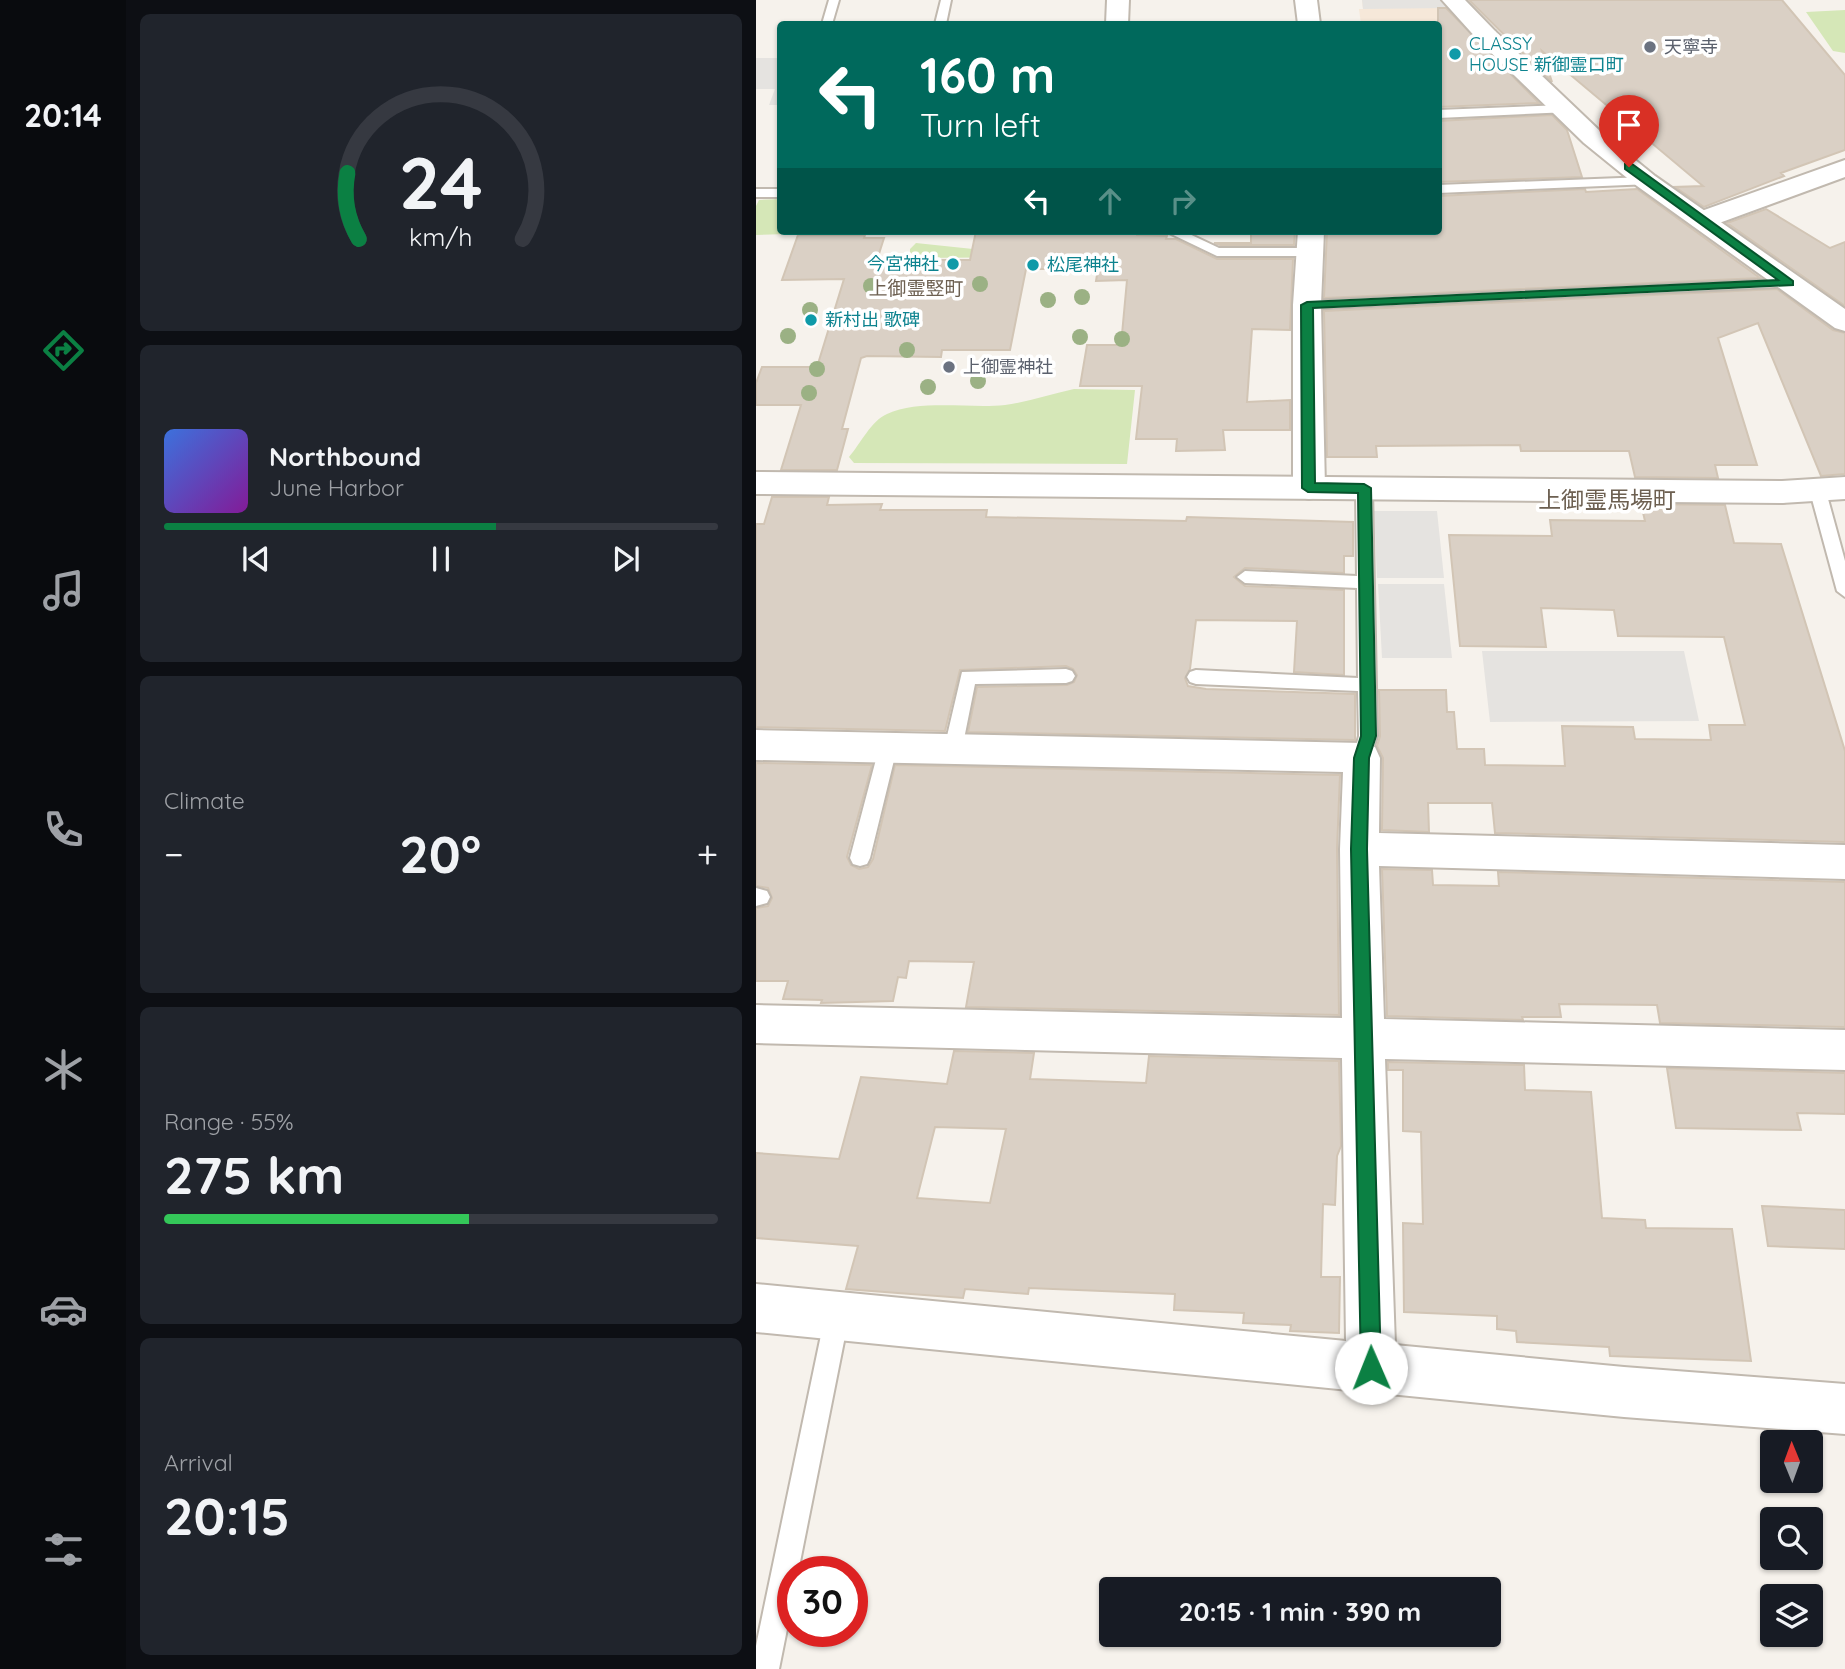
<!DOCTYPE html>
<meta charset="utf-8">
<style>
:root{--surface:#171b24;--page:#20242c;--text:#f1f3f6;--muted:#9ea1a6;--line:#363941;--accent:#0b8043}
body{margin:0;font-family:Quicksand,"Noto Sans JP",sans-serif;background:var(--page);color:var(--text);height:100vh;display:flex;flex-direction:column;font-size:26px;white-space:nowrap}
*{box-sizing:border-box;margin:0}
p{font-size:23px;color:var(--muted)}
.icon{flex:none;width:38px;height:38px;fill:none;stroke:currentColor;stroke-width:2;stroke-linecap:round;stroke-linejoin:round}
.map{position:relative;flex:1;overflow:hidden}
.details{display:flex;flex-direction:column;gap:14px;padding:14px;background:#0d0f14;width:630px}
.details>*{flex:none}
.banner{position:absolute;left:21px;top:21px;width:665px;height:214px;border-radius:7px;box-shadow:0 2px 5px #0004;background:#00695c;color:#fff;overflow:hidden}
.needle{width:46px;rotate:359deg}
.controls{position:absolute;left:1004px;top:1430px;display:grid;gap:14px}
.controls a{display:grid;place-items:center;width:63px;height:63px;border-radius:7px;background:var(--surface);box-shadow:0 2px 5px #0004;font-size:35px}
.speed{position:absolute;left:21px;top:1556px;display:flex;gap:14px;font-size:35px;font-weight:700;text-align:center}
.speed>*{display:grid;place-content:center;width:91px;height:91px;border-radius:50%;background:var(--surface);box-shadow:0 2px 5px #0004;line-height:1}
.speed .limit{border:10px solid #d22;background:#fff;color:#111}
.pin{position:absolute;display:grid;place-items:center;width:60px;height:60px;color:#fff;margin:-72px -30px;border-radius:50% 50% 50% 0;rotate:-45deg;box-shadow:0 0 7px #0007}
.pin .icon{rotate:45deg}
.me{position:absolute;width:77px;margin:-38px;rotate:359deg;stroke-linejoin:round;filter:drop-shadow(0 0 5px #0008)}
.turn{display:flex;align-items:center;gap:24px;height:147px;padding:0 28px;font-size:32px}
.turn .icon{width:91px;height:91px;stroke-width:2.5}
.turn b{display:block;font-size:49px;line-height:60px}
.lanes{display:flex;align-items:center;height:66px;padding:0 28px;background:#0003;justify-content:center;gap:35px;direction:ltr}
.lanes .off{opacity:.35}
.big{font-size:52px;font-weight:700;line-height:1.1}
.details .tile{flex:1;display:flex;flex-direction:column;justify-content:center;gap:10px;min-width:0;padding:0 24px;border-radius:10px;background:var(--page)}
.details .dial{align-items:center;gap:0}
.dial svg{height:182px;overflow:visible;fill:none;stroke:var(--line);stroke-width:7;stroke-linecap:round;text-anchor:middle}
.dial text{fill:var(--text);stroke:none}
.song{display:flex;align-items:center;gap:21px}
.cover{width:84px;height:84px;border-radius:10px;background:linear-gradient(135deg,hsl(220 70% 55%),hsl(290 70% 35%))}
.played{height:7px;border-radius:4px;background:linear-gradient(90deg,var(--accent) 60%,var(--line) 60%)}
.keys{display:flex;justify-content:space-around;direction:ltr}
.heat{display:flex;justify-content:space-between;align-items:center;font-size:38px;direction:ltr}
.charge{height:10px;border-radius:5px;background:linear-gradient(90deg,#34c759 55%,var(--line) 0)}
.trip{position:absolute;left:343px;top:1577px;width:402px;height:70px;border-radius:7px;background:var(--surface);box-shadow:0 2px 5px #0004;font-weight:700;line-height:70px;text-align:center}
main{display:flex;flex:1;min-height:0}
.tabs{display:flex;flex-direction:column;width:126px;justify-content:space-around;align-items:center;background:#090b0e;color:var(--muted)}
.tabs .icon{width:49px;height:49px}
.tabs .current{color:var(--accent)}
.tabs b{font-size:32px;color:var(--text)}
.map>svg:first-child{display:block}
</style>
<main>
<nav class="tabs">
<b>20:14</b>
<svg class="icon current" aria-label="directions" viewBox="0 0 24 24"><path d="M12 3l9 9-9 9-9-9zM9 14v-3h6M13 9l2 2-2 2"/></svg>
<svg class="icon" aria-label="music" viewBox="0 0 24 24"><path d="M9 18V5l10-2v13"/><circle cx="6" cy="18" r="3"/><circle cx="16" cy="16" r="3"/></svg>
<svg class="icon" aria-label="phone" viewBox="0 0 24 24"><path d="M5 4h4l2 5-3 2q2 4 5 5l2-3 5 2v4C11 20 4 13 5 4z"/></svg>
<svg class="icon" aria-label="climate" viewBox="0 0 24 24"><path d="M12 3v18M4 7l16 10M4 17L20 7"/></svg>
<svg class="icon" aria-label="car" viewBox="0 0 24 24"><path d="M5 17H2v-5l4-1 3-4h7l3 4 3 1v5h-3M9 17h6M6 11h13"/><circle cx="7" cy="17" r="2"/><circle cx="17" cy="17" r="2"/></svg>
<svg class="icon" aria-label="filters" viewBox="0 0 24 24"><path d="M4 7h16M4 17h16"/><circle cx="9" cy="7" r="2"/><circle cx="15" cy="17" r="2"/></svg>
</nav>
<section class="details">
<div class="tile dial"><svg viewBox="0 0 100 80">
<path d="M14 69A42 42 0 1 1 86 69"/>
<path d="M14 69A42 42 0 0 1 9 40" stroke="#0b8043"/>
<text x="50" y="56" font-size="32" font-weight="700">24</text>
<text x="50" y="72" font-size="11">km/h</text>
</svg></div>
<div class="tile">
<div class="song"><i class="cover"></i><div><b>Northbound</b><p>June Harbor</p></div></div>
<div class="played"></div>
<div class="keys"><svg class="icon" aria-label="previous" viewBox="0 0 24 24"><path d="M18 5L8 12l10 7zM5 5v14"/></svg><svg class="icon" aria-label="pause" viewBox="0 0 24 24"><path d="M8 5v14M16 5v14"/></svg><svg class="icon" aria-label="next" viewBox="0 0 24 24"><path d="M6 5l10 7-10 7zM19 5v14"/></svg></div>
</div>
<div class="tile"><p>Climate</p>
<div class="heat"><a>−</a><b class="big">20°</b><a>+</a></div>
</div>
<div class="tile"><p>Range · 55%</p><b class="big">275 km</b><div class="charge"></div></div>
<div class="tile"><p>Arrival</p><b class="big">20:15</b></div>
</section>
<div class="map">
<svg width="1089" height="1669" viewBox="0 0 1089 1669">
<rect width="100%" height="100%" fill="#f6f2ec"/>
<path fill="#f6e8d9" d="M 606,0 L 687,0 L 704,23 L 605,24 L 603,9 L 607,9 Z"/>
<path fill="#d5e7b7" d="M 1089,10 L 1089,53 L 1077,51 L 1050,12 Z
M 24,199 L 24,231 L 98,232 L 0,235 L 0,206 L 3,200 Z
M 160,243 L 293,257 L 154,258 L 154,249 Z
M 318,389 L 379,390 L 371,464 L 98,463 L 93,457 C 105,443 115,421 131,414 C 164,399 215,409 249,405 C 272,402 295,394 318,389 Z"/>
<path fill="#e5e3e0" d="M 606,0 L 687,0 L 693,8 L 607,9 Z
M 0,58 L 24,58 L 24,105 L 13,105 L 19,89 L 0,89 Z
M 618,511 L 681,511 L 688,578 L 621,578 Z
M 622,584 L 688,584 L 696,658 L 626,658 Z
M 726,651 L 928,651 L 943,721 L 734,722 Z"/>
<path fill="#dad0c5" stroke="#d2c5b5" stroke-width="2" fill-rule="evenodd" d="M 713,0 L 1026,0 L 1089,75 L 1089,150 L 1025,173 L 1028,176 L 948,207 L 919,187 L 947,186 L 786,51 L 796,82 Z
M 682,8 L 690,8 L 783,103 L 682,107 Z
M 796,115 L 811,130 L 826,177 L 682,182 L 682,121 Z
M 829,189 L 830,192 L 881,189 L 1004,278 L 568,298 L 571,231 L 682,231 L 682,196 Z
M 1010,209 L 1074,248 L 1089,242 L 1089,306 L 971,223 Z
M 220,231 L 381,232 L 381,235 L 411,236 L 410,239 L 420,239 L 461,259 L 537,259 L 534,330 L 496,329 L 491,402 L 534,400 L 534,430 L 467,430 L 469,450 L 420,451 L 421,439 L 380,439 L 386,386 L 324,386 L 331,345 L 365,345 L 371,280 L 340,281 L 342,269 L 270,269 L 254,350 L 186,350 L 185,357 L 111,356 L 105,358 L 86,429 L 92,429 L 81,470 L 25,470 L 45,405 L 0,405 L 0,383 L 6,367 L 61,367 L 88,279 L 26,280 L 42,235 L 109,235 L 108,238 L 128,238 L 121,260 L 214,260 Z
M 495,231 L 539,231 L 538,245 L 464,245 L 458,243 L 495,243 Z
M 1021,289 L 1077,330 L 1089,333 L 1089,474 L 1065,476 L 1002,323 L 962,338 L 1001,465 L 959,465 L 962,478 L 879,477 L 873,451 L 765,451 L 764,445 L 620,446 L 621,457 L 571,457 L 568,311 Z
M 16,497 L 73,497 L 71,505 L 126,504 L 124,510 L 231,510 L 230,517 L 430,521 L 431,517 L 597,522 L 597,556 L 588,556 L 588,573 L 489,568 L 478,577 L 489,586 L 588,590 L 588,675 L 538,672 L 541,621 L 440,620 L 434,669 L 429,678 L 432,686 L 450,689 L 599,694 L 599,740 L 212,732 L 221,687 L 311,685 L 318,682 L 321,675 L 317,669 L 310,666 L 204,670 L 189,731 L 0,727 L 0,524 L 8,524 Z
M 885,504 L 969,505 L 978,543 L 1025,544 L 1089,751 L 1089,842 L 739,833 L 736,803 L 672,803 L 673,832 L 626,830 L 627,758 L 621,746 L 624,736 L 623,690 L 690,690 L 691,712 L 698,712 L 701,749 L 728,749 L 729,765 L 809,766 L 806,726 L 877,727 L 879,739 L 955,740 L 953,725 L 989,725 L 968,637 L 862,636 L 858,610 L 785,608 L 790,647 L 704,646 L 693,535 L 796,536 L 794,520 L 889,521 Z
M 0,763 L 116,765 L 91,857 L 95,865 L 103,869 L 112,867 L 117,859 L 139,765 L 584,775 L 581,849 L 583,1015 L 210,1007 L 218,962 L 153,961 L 150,978 L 142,977 L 137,1001 L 65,1003 L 66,1000 L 27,999 L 32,981 L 0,981 L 0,908 L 12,906 L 16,898 L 12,888 L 0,886 Z
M 626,869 L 676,870 L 677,885 L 743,886 L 742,872 L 1089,882 L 1089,1027 L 904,1023 L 901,1005 L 803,1004 L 805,1017 L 766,1017 L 767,1020 L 631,1016 Z
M 198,1051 L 278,1053 L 274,1079 L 390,1083 L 393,1056 L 583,1061 L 585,1146 L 581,1156 L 579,1205 L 567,1204 L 565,1277 L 584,1277 L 583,1333 L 534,1331 L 535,1325 L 487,1323 L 488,1313 L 418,1310 L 419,1294 L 273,1288 L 272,1294 L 209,1289 L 207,1298 L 90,1289 L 102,1246 L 0,1238 L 0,1153 L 83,1159 L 105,1077 L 191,1084 ZM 179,1127 L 250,1129 L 234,1203 L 161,1198 Z
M 632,1062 L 768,1065 L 769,1090 L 835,1092 L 846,1218 L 889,1220 L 890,1228 L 976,1229 L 995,1361 L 854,1356 L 853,1347 L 761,1342 L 760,1331 L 741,1329 L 741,1316 L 648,1312 L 647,1223 L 667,1224 L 665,1132 L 647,1131 L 647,1070 L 632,1070 Z
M 911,1068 L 1089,1073 L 1089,1114 L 1041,1113 L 1045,1130 L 920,1128 Z
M 1006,1206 L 1089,1210 L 1089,1249 L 1012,1246 Z"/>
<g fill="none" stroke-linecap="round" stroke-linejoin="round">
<defs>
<path id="service" d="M 73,0 L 83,0 L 76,24 L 66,24 Z
M 185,0 L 195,0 L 190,24 L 179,24 Z
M 809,105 L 813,106 L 813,112 L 682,118 L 682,110 Z
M 890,177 L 895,178 L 895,184 L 682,193 L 682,185 Z
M 0,189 L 24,189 L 24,197 L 0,197 Z
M 409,231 L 427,231 L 463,248 L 553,248 L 560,252 L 553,256 L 461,256 Z
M 1033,279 L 1038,280 L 1038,286 L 551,309 L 544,305 L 551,301 Z
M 608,483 L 616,488 L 621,736 L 613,763 L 606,765 L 599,763 L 597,758 L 603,736 L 602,691 L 440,684 L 434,682 L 431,677 L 434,672 L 440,670 L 602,678 L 601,588 L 489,583 L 481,577 L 489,571 L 601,576 L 600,488 Z
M 1061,483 L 1069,488 L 1089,561 L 1089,597 L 1081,591 L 1053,488 Z
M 310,669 L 316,671 L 319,676 L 316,681 L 310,683 L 219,684 L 206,749 L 204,754 L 197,756 L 190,754 L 188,749 L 206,672 Z
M 132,741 L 139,743 L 141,748 L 114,858 L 111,864 L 104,866 L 97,864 L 94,858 L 123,748 L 125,743 Z
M 0,888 L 11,891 L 14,897 L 11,903 L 0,906 Z
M 81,1304 L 90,1307 L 93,1316 L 42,1572 L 37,1572 L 37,1599 L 23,1669 L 0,1669 L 0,1646 L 69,1316 L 72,1307 Z"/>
<path id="minor" d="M 351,0 L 373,0 L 372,24 L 350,24 Z
M 539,0 L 561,0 L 564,24 L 542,24 Z
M 686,0 L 709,0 L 739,31 L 742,36 L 739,41 L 723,41 Z
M 1089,160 L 1089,177 L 955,226 L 946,228 L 937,226 L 933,220 L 937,214 Z
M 542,231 L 568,231 L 565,305 L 569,488 L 564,496 L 553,499 L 542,496 L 537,488 L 537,305 Z
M 1089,477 L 1089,499 L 1026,503 L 1015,500 L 1010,492 L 1015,484 L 1026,481 Z
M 0,730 L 606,743 L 619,747 L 624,758 L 623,833 L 1089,845 L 1089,879 L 623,866 L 628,1019 L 1089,1030 L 1089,1070 L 629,1059 L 639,1345 L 868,1367 L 1089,1384 L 1089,1434 L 868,1417 L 0,1332 L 0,1284 L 590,1341 L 586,1058 L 0,1043 L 0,1005 L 586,1018 L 584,849 L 587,772 L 0,760 Z"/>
<path id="tertiary" d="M 731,29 L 739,31 L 846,133 L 899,176 L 1089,309 L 1089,331 L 1079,328 L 881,186 L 828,143 L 723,41 L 720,36 L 723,31 Z
M 0,472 L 1026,481 L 1037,484 L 1042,492 L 1037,500 L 1026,503 L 0,494 Z"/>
</defs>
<use href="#service" stroke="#c1b9af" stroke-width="4"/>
<use href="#minor" stroke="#c1b9af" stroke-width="4"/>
<use href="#tertiary" stroke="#c1b9af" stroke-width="4"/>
<use href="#service" fill="#fff" fill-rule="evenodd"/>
<use href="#minor" fill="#fff" fill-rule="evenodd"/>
<use href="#tertiary" fill="#fff" fill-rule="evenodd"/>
</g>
<g fill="#9bb184">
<circle cx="224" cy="284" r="8"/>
<circle cx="115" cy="286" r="8"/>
<circle cx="326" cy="297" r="8"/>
<circle cx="292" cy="300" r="8"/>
<circle cx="54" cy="310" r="8"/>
<circle cx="32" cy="336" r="8"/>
<circle cx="324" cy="337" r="8"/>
<circle cx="366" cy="339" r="8"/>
<circle cx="151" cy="350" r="8"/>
<circle cx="61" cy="369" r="8"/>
<circle cx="222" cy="381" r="8"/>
<circle cx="172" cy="387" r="8"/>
<circle cx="53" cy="393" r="8"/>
</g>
<path fill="#0b8043" stroke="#07532c" stroke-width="2" d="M 869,164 L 876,164 L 1037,281 L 1037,285 L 557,308 L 559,483 L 608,484 L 615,488 L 620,736 L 613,758 L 611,849 L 625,1368 L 622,1375 L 615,1378 L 608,1375 L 605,1368 L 595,849 L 598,758 L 605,736 L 602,493 L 552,492 L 546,488 L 545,305 L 551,302 L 1022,280 L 869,169 Z"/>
<g fill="#6b7280" stroke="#fff" stroke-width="2.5">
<circle cx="894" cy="47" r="7"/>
<circle cx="193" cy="367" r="7"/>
</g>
<g fill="#0f9aa8" stroke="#fff" stroke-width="2.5">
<circle cx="699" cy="54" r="7"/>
<circle cx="197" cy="264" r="7"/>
<circle cx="277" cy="265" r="7"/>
<circle cx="55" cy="320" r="7"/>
</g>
<g text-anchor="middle" stroke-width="7" stroke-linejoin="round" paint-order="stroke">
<g font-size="18" fill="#0d838f" stroke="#fff" text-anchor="start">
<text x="713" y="50">CLASSY<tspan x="713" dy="21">HOUSE 新御霊口町</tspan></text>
<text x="183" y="270" text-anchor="end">今宮神社</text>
<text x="291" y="271">松尾神社</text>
<text x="69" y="326">新村出 歌碑</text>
</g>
<g font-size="18" fill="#5b616d" stroke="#fff" text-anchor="start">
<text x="908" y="53">天寧寺</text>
<text x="207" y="373">上御霊神社</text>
</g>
<g font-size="19" fill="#6d6051" stroke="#fff">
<text x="160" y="295">上御霊竪町</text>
</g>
<g font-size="23" fill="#6d6051" stroke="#fff">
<text x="851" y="508">上御霊馬場町</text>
</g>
</g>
</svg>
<div class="controls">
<a><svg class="needle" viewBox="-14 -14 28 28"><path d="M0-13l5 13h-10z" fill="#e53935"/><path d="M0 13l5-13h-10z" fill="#9ea1a6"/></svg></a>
<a><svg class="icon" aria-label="search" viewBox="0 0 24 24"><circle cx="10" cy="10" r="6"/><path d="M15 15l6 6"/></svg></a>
<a><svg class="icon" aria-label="layers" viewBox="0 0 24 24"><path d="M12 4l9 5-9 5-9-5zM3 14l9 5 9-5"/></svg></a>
</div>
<div class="speed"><div class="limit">30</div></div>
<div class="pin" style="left:873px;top:167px;background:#d93025"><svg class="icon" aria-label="arrive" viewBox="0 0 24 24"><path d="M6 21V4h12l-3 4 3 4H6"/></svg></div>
<svg class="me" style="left:615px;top:1368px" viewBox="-20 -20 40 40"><circle r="19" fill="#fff"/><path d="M0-13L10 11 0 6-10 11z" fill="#0b8043"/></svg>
<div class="trip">20:15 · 1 min · 390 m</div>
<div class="banner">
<div class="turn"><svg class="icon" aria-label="left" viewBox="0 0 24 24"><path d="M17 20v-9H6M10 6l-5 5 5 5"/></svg><div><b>160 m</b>Turn left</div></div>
<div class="lanes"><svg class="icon" aria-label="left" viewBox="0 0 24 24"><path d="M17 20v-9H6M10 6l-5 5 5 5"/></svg><svg class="icon off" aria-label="ahead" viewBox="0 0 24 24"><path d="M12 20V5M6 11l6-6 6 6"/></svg><svg class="icon off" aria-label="right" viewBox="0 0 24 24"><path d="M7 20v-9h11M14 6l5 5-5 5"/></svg></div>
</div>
</div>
</main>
